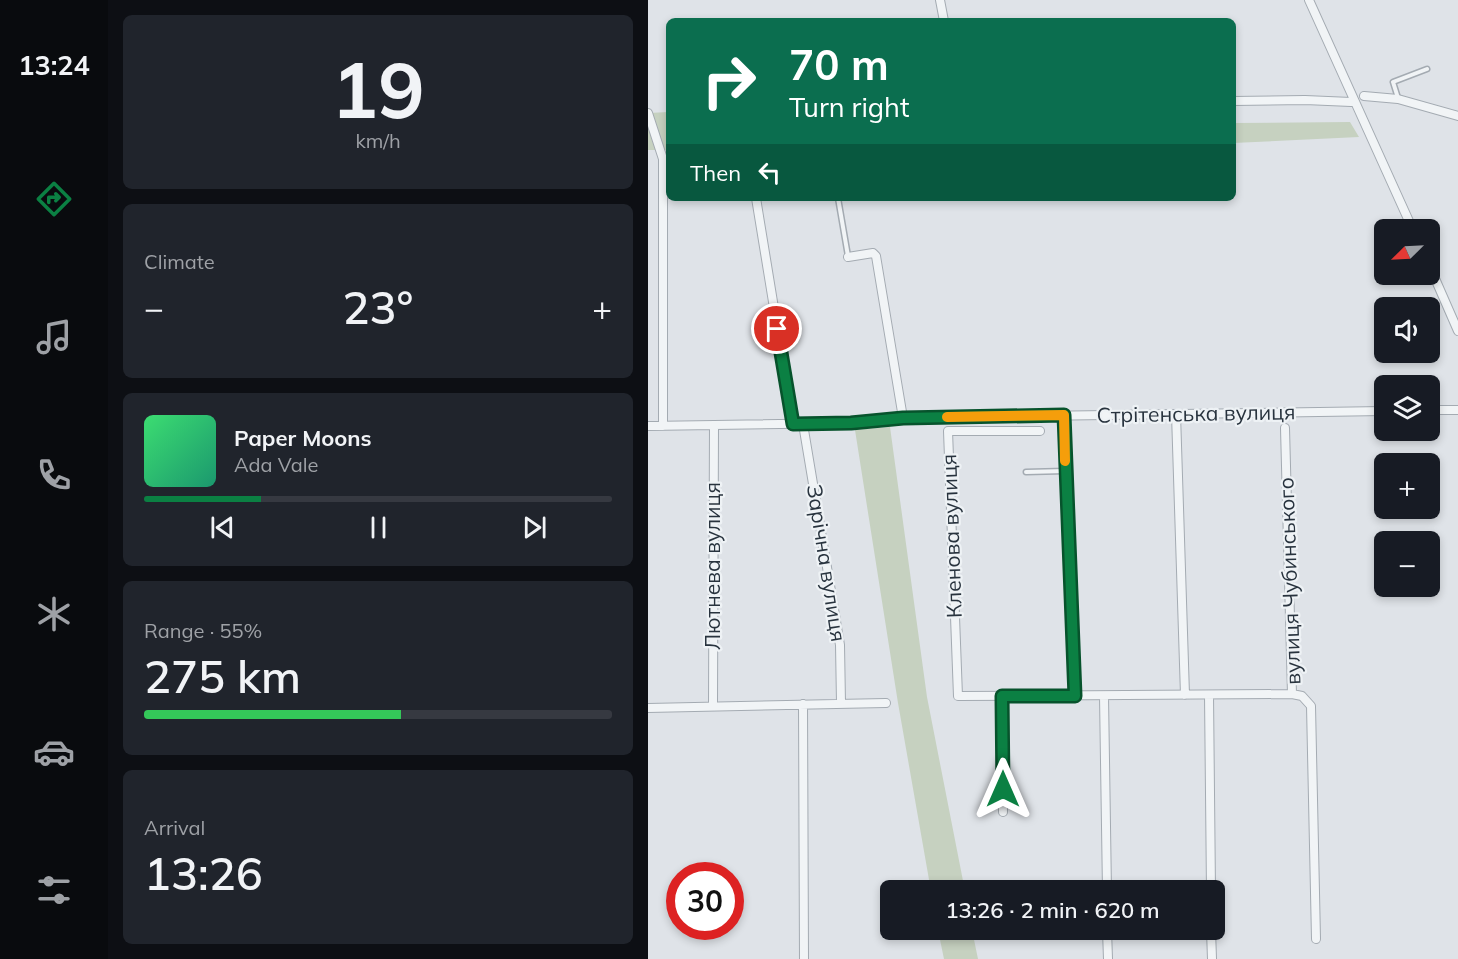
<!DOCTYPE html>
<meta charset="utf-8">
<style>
:root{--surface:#171b24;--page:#20242c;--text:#f1f3f6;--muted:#9ea1a6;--line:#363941;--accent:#0b8043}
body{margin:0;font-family:Mulish,sans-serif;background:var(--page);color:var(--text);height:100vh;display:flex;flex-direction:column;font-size:22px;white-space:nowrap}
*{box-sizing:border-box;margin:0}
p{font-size:20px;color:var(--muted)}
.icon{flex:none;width:33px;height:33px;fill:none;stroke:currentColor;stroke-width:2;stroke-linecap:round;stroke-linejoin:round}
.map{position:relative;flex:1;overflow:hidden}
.details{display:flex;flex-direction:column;gap:15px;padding:15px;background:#0d0f14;width:540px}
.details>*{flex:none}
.guide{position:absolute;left:18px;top:18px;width:570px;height:183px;border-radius:9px;box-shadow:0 3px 9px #0003;background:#0b6e4f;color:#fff;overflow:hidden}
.needle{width:39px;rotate:246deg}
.fabs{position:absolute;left:726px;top:219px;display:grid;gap:12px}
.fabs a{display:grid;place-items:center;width:66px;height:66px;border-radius:9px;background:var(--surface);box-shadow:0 3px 9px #0003;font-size:30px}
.speed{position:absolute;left:18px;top:862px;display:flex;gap:12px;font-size:30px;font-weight:700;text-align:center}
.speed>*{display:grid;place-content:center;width:78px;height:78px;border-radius:50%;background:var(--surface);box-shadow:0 3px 9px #0003;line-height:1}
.speed .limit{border:9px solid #d22;background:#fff;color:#111}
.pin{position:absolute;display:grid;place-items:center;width:51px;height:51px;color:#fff;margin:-26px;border:3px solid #fff;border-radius:50%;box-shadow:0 2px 6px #0007}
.me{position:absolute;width:66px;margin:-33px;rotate:0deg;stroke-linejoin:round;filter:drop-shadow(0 0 4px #0008)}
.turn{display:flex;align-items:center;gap:21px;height:126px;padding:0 24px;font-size:27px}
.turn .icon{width:78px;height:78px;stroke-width:2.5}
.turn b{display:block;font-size:42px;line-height:51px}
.then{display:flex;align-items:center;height:57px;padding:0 24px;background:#0003;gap:12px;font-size:22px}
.big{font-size:45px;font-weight:600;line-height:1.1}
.details .tile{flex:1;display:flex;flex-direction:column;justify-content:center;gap:9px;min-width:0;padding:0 21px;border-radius:9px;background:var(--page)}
.details .dial{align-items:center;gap:0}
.dial b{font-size:78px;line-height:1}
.song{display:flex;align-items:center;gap:18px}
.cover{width:72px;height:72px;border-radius:9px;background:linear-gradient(135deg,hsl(140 70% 55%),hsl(160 70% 35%))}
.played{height:6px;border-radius:3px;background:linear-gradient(90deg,var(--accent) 25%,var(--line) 25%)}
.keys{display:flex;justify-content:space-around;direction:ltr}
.heat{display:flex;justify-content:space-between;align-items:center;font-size:33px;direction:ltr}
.charge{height:9px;border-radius:4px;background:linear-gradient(90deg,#34c759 55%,var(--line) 0)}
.trip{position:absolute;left:232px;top:880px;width:345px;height:60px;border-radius:9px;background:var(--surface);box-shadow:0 3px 9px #0003;font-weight:600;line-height:60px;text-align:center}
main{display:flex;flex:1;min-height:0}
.tab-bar{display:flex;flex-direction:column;width:108px;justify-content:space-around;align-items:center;background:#090b0e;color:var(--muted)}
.tab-bar .icon{width:42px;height:42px}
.tab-bar .selected{color:var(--accent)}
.tab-bar b{font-size:27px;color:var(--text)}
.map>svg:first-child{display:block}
</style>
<main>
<nav class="tab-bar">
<b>13:24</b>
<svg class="icon selected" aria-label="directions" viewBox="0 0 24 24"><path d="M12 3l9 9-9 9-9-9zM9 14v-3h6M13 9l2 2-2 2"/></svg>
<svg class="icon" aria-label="music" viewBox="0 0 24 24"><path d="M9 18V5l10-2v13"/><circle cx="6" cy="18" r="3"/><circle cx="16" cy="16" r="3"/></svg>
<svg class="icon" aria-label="phone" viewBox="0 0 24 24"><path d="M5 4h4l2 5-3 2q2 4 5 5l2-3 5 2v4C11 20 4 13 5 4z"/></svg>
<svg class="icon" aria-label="climate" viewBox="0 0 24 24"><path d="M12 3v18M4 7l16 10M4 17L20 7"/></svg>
<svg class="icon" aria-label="car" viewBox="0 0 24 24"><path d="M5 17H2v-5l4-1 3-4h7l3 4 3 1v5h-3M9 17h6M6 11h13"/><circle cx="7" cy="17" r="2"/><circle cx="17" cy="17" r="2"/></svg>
<svg class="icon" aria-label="filters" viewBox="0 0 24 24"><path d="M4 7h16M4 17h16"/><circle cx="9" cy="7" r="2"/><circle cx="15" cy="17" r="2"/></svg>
</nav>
<section class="details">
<div class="tile dial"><b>19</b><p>km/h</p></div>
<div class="tile"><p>Climate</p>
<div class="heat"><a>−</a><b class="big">23°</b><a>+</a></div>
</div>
<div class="tile">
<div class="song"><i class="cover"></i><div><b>Paper Moons</b><p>Ada Vale</p></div></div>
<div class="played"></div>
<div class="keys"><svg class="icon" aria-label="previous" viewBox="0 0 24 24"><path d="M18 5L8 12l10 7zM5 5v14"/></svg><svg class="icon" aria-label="pause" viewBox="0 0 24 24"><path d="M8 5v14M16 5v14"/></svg><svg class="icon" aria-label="next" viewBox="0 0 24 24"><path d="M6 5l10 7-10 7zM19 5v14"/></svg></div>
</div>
<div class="tile"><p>Range · 55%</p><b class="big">275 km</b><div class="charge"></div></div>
<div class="tile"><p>Arrival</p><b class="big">13:26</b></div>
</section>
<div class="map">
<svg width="810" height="959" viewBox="0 0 810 959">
<rect width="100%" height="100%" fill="#dfe3e8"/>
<path fill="#c6d1c0" d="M 21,112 L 21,150 L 0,150 L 0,113 Z
M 702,122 L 711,137 L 585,143 L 585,123 Z
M 242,427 L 279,697 L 317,891 L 283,891 L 250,703 L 207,430 Z
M 290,930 L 324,930 L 330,959 L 296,959 Z"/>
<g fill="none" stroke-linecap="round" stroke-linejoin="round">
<defs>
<path id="service" d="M 750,98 L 745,82 L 779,69
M 190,198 L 200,256
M 378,472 L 417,471"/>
<path id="minor" d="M 292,0 L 296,21
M 661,0 L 765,230
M 716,96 L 750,99 L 810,116
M 585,101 L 657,100 L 703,102
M 0,113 L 15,159 L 15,426
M 108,198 L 145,424
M 200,257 L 225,253 L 228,256 L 255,418
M 782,267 L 810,331
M 782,410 L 810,410
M 528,414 L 537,695
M 416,415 L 427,696
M 155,424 L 192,645 L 193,703
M 0,426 L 203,423 L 255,418 L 736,411
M 637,428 L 644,694
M 392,431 L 300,431 L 310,696 L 644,694 L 654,696 L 663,706 L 668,939
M 561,695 L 563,891
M 456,696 L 459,891
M 354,697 L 355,812
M 155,704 L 156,959
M 65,706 L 66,425
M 0,708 L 238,703
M 459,930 L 460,959
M 563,930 L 564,959"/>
</defs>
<use href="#service" stroke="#a4abb2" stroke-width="7"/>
<use href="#minor" stroke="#a4abb2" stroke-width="10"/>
<use href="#service" stroke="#f1f4f6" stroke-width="4"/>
<use href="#minor" stroke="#f1f4f6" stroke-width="8"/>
</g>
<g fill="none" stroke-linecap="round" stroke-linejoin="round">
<defs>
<path id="route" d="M 129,329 L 145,424 L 203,423 L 255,418 L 416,415 L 427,696 L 354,696 L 355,789"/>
</defs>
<use href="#route" stroke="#07532c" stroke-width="15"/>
<use href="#route" stroke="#0b8043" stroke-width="10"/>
<path stroke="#f59e0b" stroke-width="10" d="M 299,417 L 416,415 L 417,461"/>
</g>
<g text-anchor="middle" stroke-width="4.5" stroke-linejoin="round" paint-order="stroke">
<g font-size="21" fill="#28333e" stroke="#eef2f5">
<text transform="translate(548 414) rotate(-1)" y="7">Стрітенська вулиця</text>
<text transform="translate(304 536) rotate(-92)" y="7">Кленова вулиця</text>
<text transform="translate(178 563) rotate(81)" y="7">Зарічна вулиця</text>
<text transform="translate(65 566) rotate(-90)" y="7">Лютнева вулиця</text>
<text transform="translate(642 581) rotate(-92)" y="7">вулиця Чубинського</text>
</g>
</g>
</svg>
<div class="fabs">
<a><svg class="needle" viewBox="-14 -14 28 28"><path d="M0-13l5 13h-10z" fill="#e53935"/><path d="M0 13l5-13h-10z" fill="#9ea1a6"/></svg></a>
<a><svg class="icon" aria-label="sound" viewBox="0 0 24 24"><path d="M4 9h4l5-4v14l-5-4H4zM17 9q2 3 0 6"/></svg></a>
<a><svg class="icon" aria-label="layers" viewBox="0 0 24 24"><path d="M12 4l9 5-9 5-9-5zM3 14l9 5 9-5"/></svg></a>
<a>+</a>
<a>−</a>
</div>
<div class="speed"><div class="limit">30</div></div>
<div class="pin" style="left:129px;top:329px;background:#d93025"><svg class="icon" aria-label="arrive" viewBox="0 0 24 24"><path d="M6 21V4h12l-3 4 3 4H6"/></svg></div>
<svg class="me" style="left:355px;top:789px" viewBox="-20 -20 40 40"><path d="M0-17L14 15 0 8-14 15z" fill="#0b8043" stroke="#fff" stroke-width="4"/></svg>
<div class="trip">13:26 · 2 min · 620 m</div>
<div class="guide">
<div class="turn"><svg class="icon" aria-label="right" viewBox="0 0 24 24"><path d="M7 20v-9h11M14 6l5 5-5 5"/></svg><div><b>70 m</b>Turn right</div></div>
<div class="then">Then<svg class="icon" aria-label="left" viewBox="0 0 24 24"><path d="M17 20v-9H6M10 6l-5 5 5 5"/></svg></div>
</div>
</div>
</main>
